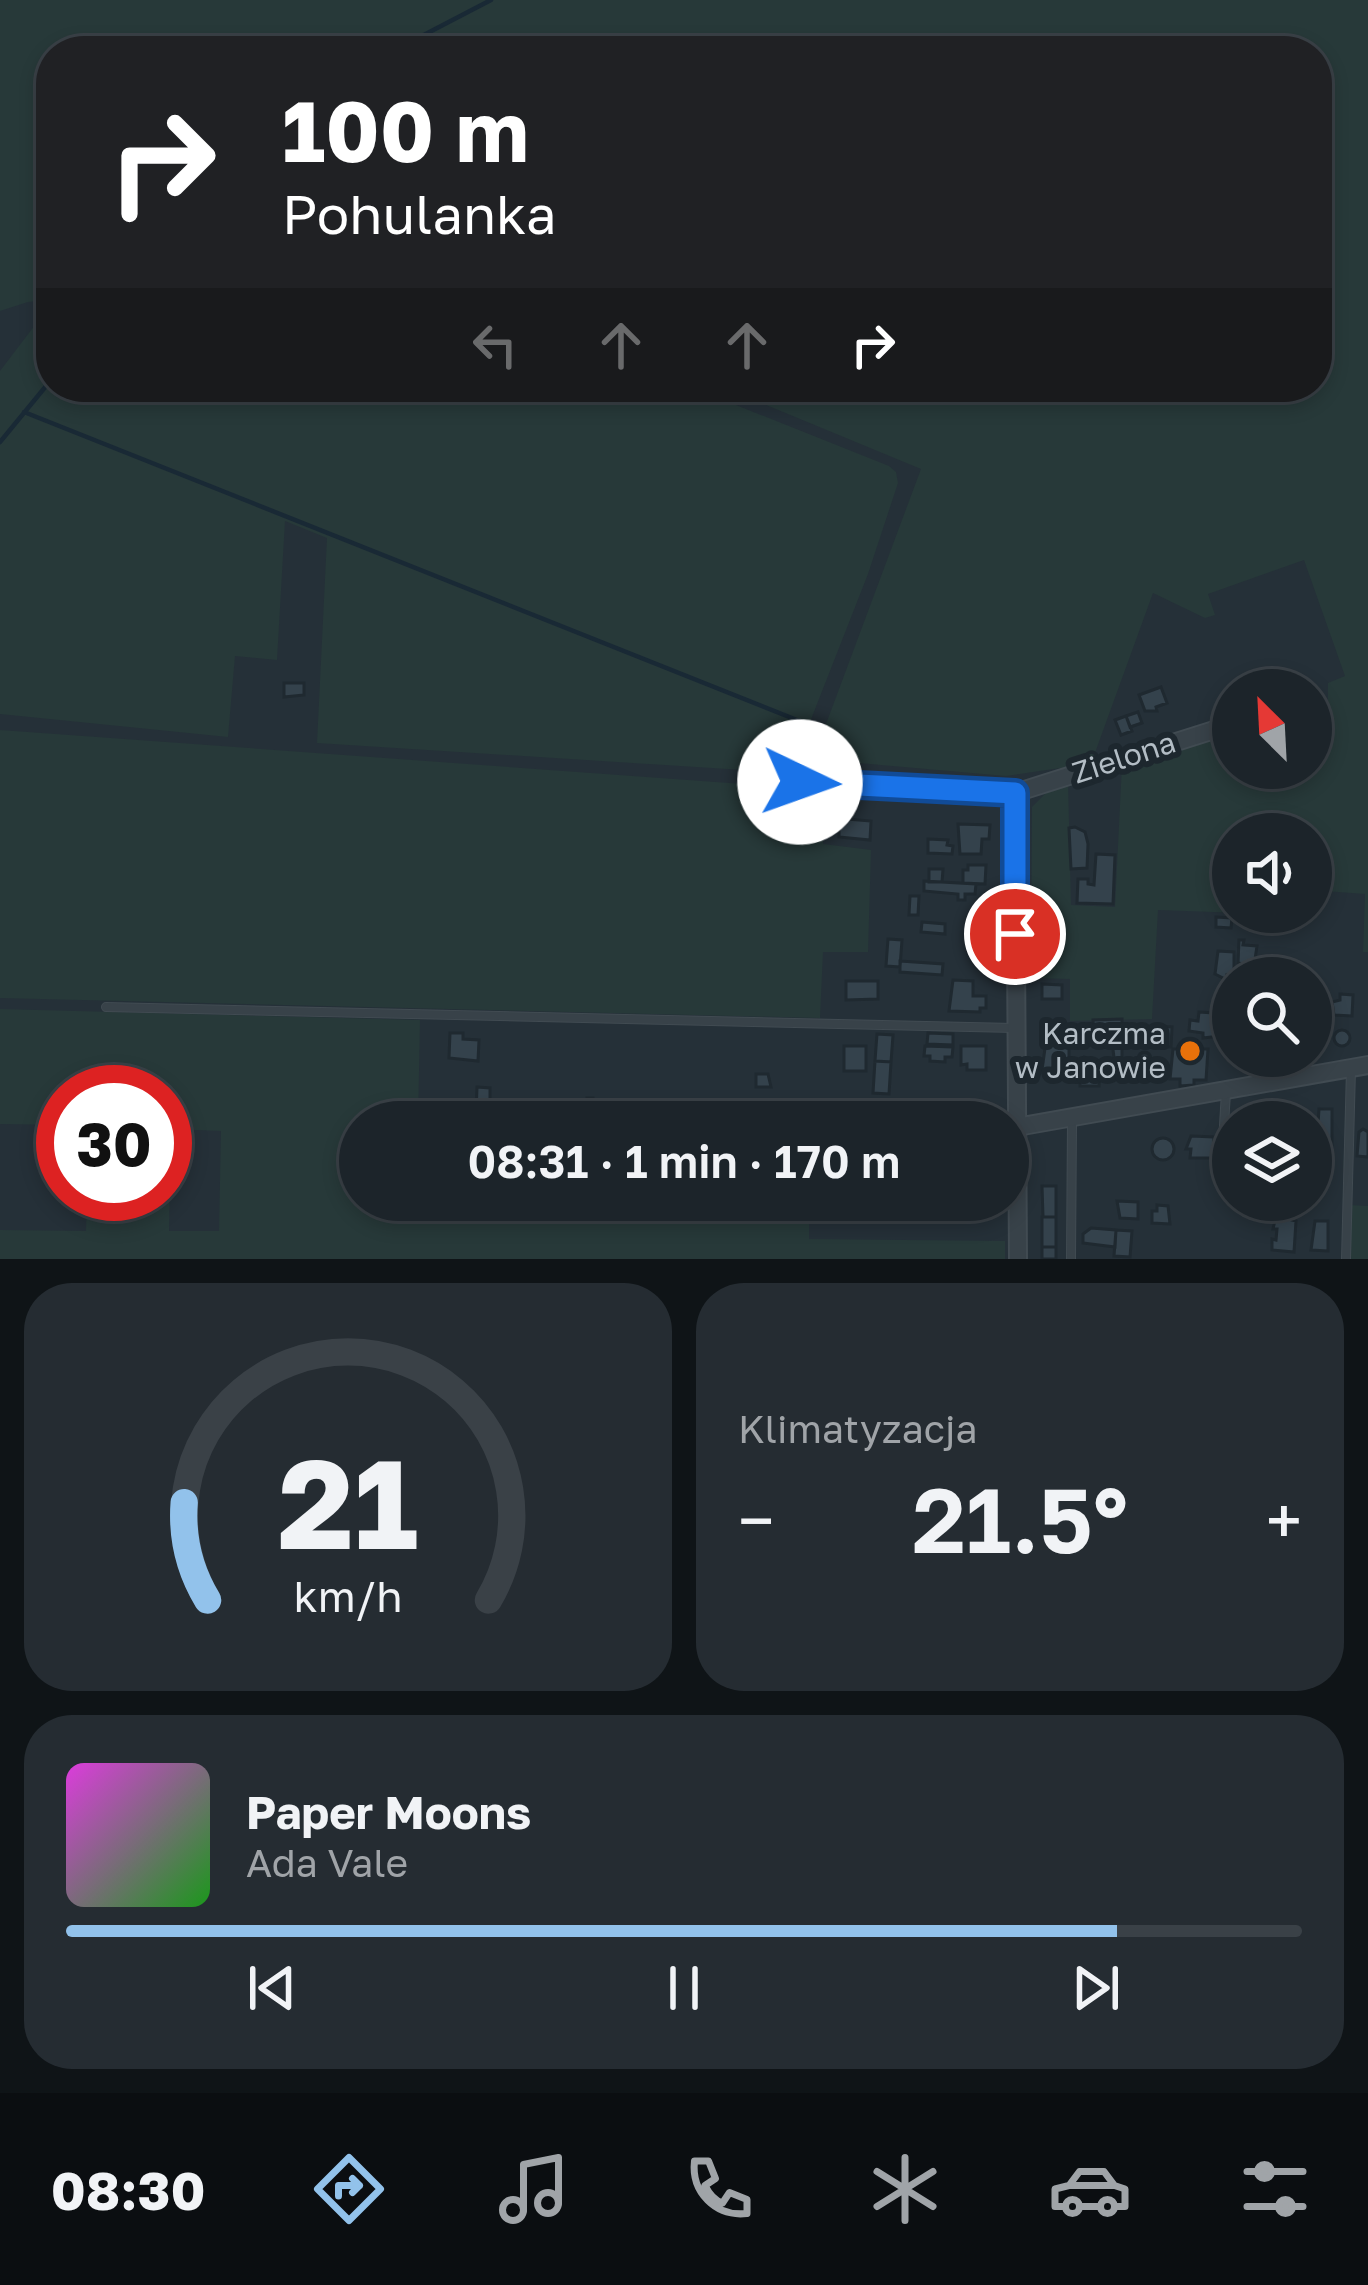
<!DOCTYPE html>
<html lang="pl">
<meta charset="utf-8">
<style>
:root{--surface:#1c242a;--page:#252c32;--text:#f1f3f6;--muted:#a0a4a8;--line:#3a4147;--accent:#92c2eb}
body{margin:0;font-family:"Golos Text",sans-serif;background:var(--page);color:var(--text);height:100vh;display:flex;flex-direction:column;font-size:45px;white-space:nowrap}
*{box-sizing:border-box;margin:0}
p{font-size:39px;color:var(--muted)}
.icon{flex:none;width:66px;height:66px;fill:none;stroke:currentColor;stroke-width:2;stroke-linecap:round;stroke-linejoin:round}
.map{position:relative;height:1259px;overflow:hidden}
.panel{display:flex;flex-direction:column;gap:24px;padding:24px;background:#0f1417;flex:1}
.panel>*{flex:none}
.hud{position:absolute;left:36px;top:36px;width:1296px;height:366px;border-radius:48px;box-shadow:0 6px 18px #0003,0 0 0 3px var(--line);background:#202124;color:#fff;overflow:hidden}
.needle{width:78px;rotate:336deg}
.fabs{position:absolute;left:1212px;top:669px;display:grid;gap:24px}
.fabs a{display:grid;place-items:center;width:120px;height:120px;border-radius:50%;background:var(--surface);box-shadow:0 6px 18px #0003,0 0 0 3px var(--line);font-size:60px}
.speed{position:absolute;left:36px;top:1065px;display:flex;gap:24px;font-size:60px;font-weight:700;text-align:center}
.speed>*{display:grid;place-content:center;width:156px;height:156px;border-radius:50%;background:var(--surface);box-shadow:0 6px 18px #0003,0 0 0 3px var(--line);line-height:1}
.speed .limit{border:18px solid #d22;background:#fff;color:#111}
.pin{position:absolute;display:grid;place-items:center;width:102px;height:102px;color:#fff;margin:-51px;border:6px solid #fff;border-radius:50%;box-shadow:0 3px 12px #0007}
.me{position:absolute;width:132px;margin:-66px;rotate:93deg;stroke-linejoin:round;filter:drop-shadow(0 0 9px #0008)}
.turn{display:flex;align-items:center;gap:42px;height:252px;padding:0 48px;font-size:54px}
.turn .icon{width:156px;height:156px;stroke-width:2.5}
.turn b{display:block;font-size:84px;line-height:102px}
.lanes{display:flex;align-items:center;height:114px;padding:0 48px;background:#0003;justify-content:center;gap:60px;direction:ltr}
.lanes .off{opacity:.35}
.big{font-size:90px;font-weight:600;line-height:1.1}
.panel .card{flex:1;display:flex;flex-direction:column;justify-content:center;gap:18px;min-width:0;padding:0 42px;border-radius:48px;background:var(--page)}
.panel .dial{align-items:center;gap:0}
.dial svg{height:312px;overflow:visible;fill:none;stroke:var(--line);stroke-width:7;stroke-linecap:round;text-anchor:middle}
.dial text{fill:var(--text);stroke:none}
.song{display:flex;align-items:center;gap:36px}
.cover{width:144px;height:144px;border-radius:18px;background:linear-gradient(135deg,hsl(300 70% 55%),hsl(120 70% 35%))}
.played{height:12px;border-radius:6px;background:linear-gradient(90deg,var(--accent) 85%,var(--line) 85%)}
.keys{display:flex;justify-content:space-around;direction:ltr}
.heat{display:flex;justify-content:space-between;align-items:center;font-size:66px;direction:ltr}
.panel .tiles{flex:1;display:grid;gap:24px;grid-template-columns:1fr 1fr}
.card:last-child{grid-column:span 2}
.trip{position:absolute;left:339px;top:1101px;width:690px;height:120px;border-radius:60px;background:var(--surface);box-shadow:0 6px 18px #0003,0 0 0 3px var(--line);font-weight:600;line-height:120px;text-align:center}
.menu{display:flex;height:192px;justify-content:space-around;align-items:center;background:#0b0e11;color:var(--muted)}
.menu .icon{width:84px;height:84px}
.menu .active{color:var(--accent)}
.menu b{font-size:54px;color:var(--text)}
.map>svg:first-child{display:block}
</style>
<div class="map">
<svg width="1368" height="1259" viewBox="0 0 1368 1259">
<rect width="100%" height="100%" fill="#253038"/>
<path fill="#273939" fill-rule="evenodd" d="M 0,0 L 1368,0 L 1368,952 L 1363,952 L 1365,894 L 1311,890 L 1311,834 L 1233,834 L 1233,912 L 1241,913 L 1158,910 L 1152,1019 L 1070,1021 L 1070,979 L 1031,978 L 1032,807 L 1047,792 L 1068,781 L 1071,905 L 1115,907 L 1122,764 L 1233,732 L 1233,768 L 1311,768 L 1311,709 L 1320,711 L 1328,704 L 1328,683 L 1345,676 L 1304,560 L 1208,594 L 1215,615 L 1205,618 L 1153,593 L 1092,761 L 1059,774 L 1060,768 L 1006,776 L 813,759 L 921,469 L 723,387 L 1317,387 L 1317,51 L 51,51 L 51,300 L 28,302 L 0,311 Z
M 51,304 L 51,387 L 691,387 L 889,466 L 896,472 L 898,483 L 868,574 L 790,773 L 317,743 L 327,538 L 285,521 L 277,660 L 235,656 L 228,737 L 0,714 L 0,371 Z
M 0,730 L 825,790 L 823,844 L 871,850 L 868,952 L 823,952 L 820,1018 L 0,998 Z
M 0,1009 L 420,1020 L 418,1122 L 360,1122 L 360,1200 L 809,1200 L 809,1239 L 1005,1241 L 1005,1259 L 0,1259 L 0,1230 L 86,1231 L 87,1194 L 165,1194 L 165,1092 L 63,1092 L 63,1125 L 0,1124 ZM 171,1129 L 221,1131 L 219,1231 L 169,1231 Z
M 1349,1205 L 1368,1206 L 1368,1259 L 1349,1259 Z"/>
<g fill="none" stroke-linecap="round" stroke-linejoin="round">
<path stroke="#192935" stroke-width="4.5" d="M 393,51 L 491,0
M 24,412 L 812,726
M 0,442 L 51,380"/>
</g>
<path fill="#34424c" stroke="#1f2930" stroke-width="3" d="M 284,683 L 304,683 L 304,695 L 284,697 Z
M 1161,687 L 1167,703 L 1156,707 L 1157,711 L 1145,711 L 1139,695 Z
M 1138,712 L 1142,723 L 1130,727 L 1126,716 Z
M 1126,716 L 1132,731 L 1121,735 L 1115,720 Z
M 847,819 L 871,821 L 870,840 L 839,837 L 839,822 L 846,823 Z
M 958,824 L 990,825 L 989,839 L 982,839 L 981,854 L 960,854 Z
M 1075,827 L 1085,832 L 1088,844 L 1087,868 L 1071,869 L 1069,828 Z
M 928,839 L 948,840 L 947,845 L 953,846 L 952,854 L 928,853 Z
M 1096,854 L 1115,855 L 1113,904 L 1077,903 L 1078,879 L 1088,879 L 1088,884 L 1094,885 Z
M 968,865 L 986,865 L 985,884 L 963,883 L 963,870 L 968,870 Z
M 929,869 L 943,869 L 942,882 L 929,882 Z
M 924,881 L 976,884 L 975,894 L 965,894 L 965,900 L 958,900 L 958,894 L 924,891 Z
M 910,896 L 919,896 L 918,915 L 909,915 Z
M 1216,917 L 1232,918 L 1231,928 L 1216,927 Z
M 922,922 L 945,924 L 945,934 L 921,932 Z
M 975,931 L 993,931 L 992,960 L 974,960 L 974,953 L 968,953 L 968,940 L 974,941 Z
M 888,939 L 902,940 L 900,967 L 886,966 Z
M 1239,940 L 1244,940 L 1243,945 L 1257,946 L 1254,966 L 1238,963 Z
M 1218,951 L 1234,952 L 1234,976 L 1227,975 L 1227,980 L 1215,974 Z
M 900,961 L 943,964 L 942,975 L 900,972 Z
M 953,980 L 973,981 L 973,996 L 986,996 L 986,1008 L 980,1008 L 980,1012 L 949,1011 Z
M 846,981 L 878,981 L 878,999 L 846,1000 Z
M 1042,984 L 1062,985 L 1062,999 L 1042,999 Z
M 1340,994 L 1353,995 L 1352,1016 L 1334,1015 L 1332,1002 L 1340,1000 Z
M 1199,1012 L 1230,1014 L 1229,1035 L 1203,1038 L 1203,1033 L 1189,1031 L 1190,1020 L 1198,1021 Z
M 1122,1019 L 1122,1033 L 1094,1033 L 1093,1020 Z
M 1153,1026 L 1172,1027 L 1171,1047 L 1153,1047 Z
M1334 1038a8 8 0 1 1 16 0a8 8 0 1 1-16 0Z
M 450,1033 L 463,1033 L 463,1039 L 479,1040 L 478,1061 L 449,1058 Z
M 928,1033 L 953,1034 L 953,1045 L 927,1044 Z
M 1111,1033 L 1122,1033 L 1122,1066 L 1115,1066 Z
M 877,1034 L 893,1035 L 891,1062 L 875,1061 Z
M 1046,1041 L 1069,1041 L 1069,1060 L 1063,1060 L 1062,1070 L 1042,1070 Z
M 844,1046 L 866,1046 L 866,1071 L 844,1071 Z
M 925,1046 L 953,1047 L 952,1057 L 945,1057 L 945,1062 L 930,1061 L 930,1056 L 924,1056 Z
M 961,1046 L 986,1046 L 986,1070 L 967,1070 L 967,1064 L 961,1065 Z
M 1173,1049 L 1208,1049 L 1206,1080 L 1194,1080 L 1194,1085 L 1180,1086 L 1180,1079 L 1170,1079 Z
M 1084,1057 L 1100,1062 L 1099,1086 L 1080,1086 L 1080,1061 Z
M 875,1061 L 891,1062 L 889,1094 L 873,1093 Z
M 756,1074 L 768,1074 L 771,1087 L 756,1087 Z
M 477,1087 L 490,1088 L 490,1103 L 495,1104 L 495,1109 L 490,1109 L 490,1116 L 476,1115 Z
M 587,1098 L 593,1098 L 596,1115 L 593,1114 L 592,1122 L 577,1122 L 577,1103 L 587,1103 Z
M 782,1101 L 804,1102 L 804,1111 L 782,1111 Z
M 754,1109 L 771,1114 L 771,1122 L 745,1122 L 745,1113 L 754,1113 Z
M 1319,1109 L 1332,1109 L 1332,1155 L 1316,1154 Z
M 916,1114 L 947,1114 L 947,1122 L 916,1122 Z
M 947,1114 L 978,1115 L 978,1122 L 947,1122 Z
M 1363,1129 L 1368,1132 L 1368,1157 L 1357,1156 L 1359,1132 Z
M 1191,1136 L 1214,1137 L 1213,1158 L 1190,1158 L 1191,1149 L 1186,1149 Z
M1152 1149a11 11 0 1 1 22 0a11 11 0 1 1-22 0Z
M 1042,1186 L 1056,1186 L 1056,1217 L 1043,1217 Z
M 1117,1201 L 1138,1202 L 1138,1219 L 1120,1218 Z
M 1157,1205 L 1168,1206 L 1170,1224 L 1152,1223 L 1152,1211 L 1157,1211 Z
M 1276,1216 L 1296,1221 L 1294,1252 L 1272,1250 L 1272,1239 L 1276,1240 L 1277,1229 L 1273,1229 Z
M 1042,1217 L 1056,1217 L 1056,1247 L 1042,1247 Z
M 1315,1221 L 1328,1221 L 1328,1251 L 1311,1250 Z
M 1091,1228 L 1116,1230 L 1115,1247 L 1083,1243 L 1083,1234 Z
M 1116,1230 L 1132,1231 L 1130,1257 L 1114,1256 Z
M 1042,1247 L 1056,1247 L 1056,1259 L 1042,1259 Z"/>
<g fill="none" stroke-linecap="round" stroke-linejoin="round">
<defs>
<path id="service" d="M 106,1007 L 1014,1028
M 1226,1092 L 1221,1175 L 1225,1188 L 1233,1193
M 1242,1200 L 1245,1212
M 1071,1259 L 1072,1121
M 1346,1259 L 1351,1069"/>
<path id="minor" d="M 800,782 L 1015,793 L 1233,724
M 1015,793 L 1018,1259
M 1017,1127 L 1368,1065"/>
</defs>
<use href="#service" stroke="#414b52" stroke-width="10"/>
<use href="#minor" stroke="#414b52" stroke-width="20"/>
<use href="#service" stroke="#384249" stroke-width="8"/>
<use href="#minor" stroke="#384249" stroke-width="16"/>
</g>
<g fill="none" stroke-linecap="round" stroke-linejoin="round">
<defs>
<path id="route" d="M 800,782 L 1015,793 L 1015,934"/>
</defs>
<use href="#route" stroke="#114b97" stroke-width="30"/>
<use href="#route" stroke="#1a73e8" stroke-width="21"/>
</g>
<circle fill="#e8710a" stroke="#1d272e" stroke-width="4.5" cx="1190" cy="1051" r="12"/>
<g text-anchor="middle" stroke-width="12" stroke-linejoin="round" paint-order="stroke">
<g font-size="30" fill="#b3bdc5" stroke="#1d272e">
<text transform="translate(1124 758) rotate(-18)" y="10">Zielona</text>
</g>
<g font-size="30" fill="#b3bdc5" stroke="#1d272e" text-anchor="end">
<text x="1166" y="1044">Karczma<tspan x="1166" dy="34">w Janowie</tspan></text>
</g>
</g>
</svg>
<div class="fabs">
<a><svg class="needle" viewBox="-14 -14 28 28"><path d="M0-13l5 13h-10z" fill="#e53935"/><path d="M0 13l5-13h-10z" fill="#a0a4a8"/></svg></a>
<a><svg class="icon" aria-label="sound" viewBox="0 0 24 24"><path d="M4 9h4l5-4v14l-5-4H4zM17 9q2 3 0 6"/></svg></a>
<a><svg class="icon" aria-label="search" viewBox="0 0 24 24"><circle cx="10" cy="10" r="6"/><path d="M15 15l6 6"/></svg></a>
<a><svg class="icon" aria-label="layers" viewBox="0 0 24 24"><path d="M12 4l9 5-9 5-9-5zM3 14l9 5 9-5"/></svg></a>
</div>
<div class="speed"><div class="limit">30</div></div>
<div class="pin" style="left:1015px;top:934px;background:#d93025"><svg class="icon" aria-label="arrive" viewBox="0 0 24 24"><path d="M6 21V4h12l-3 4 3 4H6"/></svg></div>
<svg class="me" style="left:800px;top:782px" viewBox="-20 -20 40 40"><circle r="19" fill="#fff"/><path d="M0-13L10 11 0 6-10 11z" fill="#1a73e8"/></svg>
<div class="trip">08:31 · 1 min · 170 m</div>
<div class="hud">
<div class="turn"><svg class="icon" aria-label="right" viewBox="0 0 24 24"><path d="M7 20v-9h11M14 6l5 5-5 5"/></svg><div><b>100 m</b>Pohulanka</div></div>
<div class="lanes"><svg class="icon off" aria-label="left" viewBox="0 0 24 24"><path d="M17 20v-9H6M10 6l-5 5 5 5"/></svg><svg class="icon off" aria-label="ahead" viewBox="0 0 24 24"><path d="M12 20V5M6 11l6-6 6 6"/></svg><svg class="icon off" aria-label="ahead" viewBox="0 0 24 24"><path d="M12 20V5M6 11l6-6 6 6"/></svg><svg class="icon" aria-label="right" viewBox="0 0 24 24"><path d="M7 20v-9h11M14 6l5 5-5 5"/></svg></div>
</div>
</div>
<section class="panel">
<div class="tiles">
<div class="card dial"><svg viewBox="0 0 100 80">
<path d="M14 69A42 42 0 1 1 86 69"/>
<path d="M14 69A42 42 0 0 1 8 44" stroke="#92c2eb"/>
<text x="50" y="56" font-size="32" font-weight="700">21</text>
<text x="50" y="72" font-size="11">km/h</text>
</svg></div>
<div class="card"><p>Klimatyzacja</p>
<div class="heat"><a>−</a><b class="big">21.5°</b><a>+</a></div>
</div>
<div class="card">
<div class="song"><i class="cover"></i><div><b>Paper Moons</b><p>Ada Vale</p></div></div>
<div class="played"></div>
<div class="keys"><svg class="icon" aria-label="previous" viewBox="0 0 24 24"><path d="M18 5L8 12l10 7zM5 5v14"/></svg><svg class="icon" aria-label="pause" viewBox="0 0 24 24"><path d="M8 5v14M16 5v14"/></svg><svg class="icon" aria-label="next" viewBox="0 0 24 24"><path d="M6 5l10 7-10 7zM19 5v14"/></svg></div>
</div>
</div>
</section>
<nav class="menu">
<b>08:30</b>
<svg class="icon active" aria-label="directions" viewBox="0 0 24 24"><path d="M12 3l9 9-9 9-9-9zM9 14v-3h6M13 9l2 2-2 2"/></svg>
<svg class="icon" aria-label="music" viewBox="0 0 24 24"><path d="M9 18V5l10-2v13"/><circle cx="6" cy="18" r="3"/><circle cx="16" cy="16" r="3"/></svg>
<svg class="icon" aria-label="phone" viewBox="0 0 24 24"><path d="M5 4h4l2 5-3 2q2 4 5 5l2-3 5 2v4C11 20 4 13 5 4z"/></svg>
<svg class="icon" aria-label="climate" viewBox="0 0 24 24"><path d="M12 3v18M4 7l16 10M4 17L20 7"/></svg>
<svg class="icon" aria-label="car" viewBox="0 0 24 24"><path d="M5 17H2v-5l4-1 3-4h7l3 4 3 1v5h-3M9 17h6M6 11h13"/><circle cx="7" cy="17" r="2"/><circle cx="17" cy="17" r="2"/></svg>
<svg class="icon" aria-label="filters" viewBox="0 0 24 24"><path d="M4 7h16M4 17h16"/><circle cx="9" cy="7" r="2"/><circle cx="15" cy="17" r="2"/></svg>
</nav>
